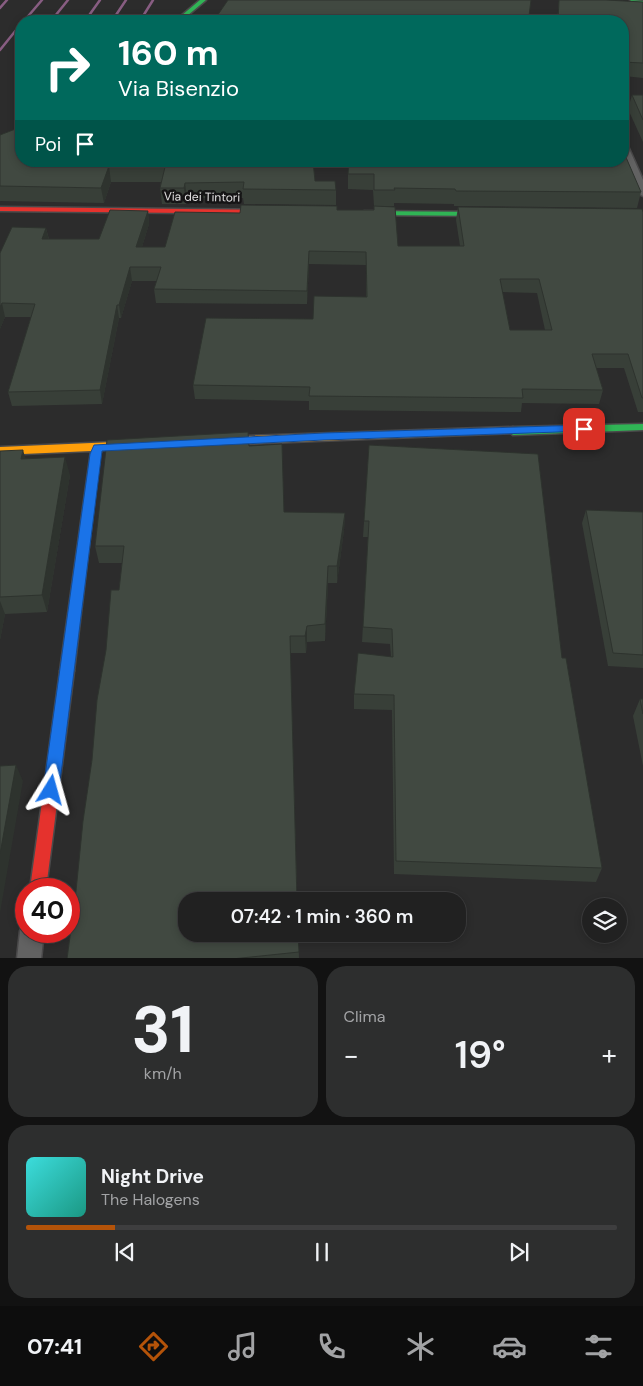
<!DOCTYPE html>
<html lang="it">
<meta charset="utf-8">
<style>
:root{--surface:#212121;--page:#2d2e2e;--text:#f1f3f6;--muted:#a2a3a5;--line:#3e3e3f;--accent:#b45309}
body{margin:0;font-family:"DM Sans",sans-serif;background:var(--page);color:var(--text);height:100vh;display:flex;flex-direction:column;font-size:19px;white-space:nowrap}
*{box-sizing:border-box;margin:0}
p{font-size:16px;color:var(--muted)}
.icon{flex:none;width:28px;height:28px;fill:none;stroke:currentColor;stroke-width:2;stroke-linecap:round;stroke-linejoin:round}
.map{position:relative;height:958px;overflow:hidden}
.side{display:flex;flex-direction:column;gap:8px;padding:8px;background:#121212;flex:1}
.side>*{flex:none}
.top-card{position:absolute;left:15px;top:15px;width:614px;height:152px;border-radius:20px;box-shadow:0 2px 8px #0003,0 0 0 1px var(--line);background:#00695c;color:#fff;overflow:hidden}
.buttons{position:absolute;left:582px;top:898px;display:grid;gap:10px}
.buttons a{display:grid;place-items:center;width:45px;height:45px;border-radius:50%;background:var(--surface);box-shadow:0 2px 8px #0003,0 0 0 1px var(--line);font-size:25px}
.speed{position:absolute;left:15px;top:878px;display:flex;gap:10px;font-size:25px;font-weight:700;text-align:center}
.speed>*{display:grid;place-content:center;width:65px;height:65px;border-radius:50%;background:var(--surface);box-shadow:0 2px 8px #0003,0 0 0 1px var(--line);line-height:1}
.speed .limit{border:8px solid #d22;background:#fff;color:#111}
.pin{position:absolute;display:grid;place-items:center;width:42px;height:42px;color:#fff;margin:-21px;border-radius:10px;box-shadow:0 2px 8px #0006}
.me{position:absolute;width:55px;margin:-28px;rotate:8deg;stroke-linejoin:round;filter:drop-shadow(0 0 4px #0008)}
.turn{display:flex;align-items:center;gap:18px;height:105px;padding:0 20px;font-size:22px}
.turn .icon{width:65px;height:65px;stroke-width:2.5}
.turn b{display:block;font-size:35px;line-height:42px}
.then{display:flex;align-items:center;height:48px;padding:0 20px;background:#0003;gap:10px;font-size:19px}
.big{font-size:38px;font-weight:600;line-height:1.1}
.side .widget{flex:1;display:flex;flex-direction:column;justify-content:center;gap:8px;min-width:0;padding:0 18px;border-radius:20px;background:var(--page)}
.side .dial{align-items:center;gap:0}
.dial b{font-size:65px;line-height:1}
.song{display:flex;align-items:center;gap:15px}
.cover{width:60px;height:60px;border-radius:8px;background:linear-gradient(135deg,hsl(180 70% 55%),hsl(170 70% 35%))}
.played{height:5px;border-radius:2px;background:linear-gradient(90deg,var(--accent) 15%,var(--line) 15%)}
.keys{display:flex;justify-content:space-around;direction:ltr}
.heat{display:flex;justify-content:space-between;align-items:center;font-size:28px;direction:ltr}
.side .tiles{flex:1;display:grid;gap:8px;grid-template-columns:1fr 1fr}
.widget:last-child{grid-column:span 2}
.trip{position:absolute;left:178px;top:892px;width:288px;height:50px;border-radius:20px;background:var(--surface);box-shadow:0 2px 8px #0003,0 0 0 1px var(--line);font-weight:600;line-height:50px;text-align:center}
.tab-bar{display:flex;height:80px;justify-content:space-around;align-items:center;background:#0d0d0d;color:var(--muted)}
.tab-bar .icon{width:35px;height:35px}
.tab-bar .current{color:var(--accent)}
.tab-bar b{font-size:22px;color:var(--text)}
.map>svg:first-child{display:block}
</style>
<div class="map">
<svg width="643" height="959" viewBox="0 0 643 959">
<rect width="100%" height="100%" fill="#2c2c2c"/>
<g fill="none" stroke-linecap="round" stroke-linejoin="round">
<path stroke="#885d82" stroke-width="2.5" d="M 0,8 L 7,0
M 24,21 L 42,0
M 51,21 L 68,0
M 85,21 L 100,0
M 112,21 L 126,0
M 140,21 L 153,0
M 0,50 L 21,24"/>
<defs>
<path id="street" d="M 622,141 L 627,144 L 643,180 L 643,196 L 637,193 L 622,158 Z
M 26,921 L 26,931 L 44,931 L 41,959 L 17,959 L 20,931 L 24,923 Z"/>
<path id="fast" d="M 200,0 L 206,0 L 181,21 L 175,21 Z
M 630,0 L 643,1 L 643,5 L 631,1 Z
M 364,211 L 487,212 L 491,214 L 487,216 L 367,215 L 364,215 Z
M 643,424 L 643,430 L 513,435 L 508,431 L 513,427 Z"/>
<path id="slow" d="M 513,427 L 517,429 L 518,431 L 517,433 L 219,445 L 214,441 L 219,437 Z
M 137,441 L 141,442 L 142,445 L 141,448 L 102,450 L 100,454 L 74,671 L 72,675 L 67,677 L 62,675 L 60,671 L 91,451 L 0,455 L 0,447 Z"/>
<path id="jam" d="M 0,207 L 270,210 L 274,212 L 270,214 L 0,211 Z
M 67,665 L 72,667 L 74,671 L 46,889 L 30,889 L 60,671 L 62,667 Z"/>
</defs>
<use href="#street" stroke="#4a494a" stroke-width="3"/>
<use href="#fast" stroke="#4a494a" stroke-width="3"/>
<use href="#slow" stroke="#4a494a" stroke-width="3"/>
<use href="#jam" stroke="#4a494a" stroke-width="3"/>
<use href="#street" fill="#626262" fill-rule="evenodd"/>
<use href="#fast" fill="#30b455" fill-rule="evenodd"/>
<use href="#slow" fill="#ff9f0a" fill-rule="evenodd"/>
<use href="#jam" fill="#e5322d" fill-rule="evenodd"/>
</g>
<path fill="#383f38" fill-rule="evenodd" d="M 531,0 L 528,21 L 189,21 L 217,16 Z
M 559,0 L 643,2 L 643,78 L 624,76 L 627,84 L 624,99 L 622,98 L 622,21 L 557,21 Z
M 632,95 L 643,95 L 643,142 L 628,109 Z
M 18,128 L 21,161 L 622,161 L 641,192 L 637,208 L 454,206 L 454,204 L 394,203 L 394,206 L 374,206 L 373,190 L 348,189 L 348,164 L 313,165 L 315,181 L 336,190 L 336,205 L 244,204 L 243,198 L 187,198 L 186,204 L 162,204 L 160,188 L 161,182 L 111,182 L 104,203 L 0,201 L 0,135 Z
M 458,207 L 643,212 L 643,412 L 638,412 L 624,368 L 596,368 L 603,390 L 599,404 L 522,403 L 521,412 L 309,410 L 309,401 L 195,399 L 193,385 L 313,319 L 366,297 L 366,265 L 309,264 L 307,304 L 156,303 L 154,289 L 157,281 L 132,281 L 121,318 L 119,318 L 102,404 L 12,406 L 8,392 L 31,317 L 5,317 L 0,329 L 0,253 L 46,228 L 49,239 L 99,239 L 148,211 L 149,224 L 142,247 L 165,247 L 240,213 L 337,210 L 398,246 L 460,246 L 456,220 ZM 502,292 L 537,293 L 545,330 L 510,330 Z
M 369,445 L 562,658 L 602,868 L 596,882 L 394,874 L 392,710 L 354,709 L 354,694 L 391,657 L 390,644 L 362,642 L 368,537 L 363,537 Z
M 249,446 L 284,512 L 345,513 L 344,530 L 337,583 L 328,583 L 325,641 L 307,642 L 306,653 L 290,653 L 299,959 L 67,959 L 76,891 L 92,760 L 119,590 L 122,563 L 99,563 L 95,546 Z
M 0,451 L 70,475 L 47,612 L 5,614 L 0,640 Z
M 586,510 L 643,512 L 643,668 L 608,666 L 582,523 Z
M 640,699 L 643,699 L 643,766 L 633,716 Z"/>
<path fill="#2e332e" d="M 109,166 L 111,182 L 104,203 L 101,188 Z
M 185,183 L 187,198 L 186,204 L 184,188 Z
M 148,211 L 149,224 L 138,260 L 136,247 Z
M 46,228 L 49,241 L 42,239 Z
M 309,251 L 309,264 L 307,304 L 307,291 Z
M 130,267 L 132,281 L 121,318 L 119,305 Z
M 2,303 L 5,317 L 0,329 L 0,307 Z
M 117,305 L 119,318 L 102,404 L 100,390 Z
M 23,450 L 28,467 L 21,459 Z
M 65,457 L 70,475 L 47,612 L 42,595 Z
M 345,513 L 344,530 L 337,583 L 337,566 Z
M 328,566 L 328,583 L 325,641 L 325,624 Z
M 0,601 L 5,614 L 0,640 Z
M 307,626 L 307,642 L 306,653 L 305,636 Z
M 16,765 L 23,781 L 0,913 L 0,854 Z"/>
<path fill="#414941" stroke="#2e332e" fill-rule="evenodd" d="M 228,0 L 531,0 L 529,16 L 512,15 L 511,21 L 189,21 L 192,15 L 217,16 Z
M 559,0 L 606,0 L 643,2 L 643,63 L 622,62 L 622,21 L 558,21 Z
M 622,74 L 627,84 L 622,84 Z
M 632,95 L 643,95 L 643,120 Z
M 21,125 L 21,161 L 313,161 L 315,181 L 335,181 L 336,190 L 243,189 L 244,182 L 185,183 L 184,188 L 160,188 L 165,167 L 109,166 L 101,188 L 0,186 L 0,135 L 18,128 Z
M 622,155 L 625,155 L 641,192 L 456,191 L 455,189 L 394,188 L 395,190 L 374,190 L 374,174 L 348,174 L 349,161 L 622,161 Z
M 241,205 L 337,206 L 337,210 L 374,210 L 374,206 L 395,207 L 398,246 L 464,246 L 458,207 L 642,209 L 643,212 L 643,398 L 642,398 L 628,354 L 592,354 L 603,390 L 522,389 L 523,398 L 309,396 L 310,387 L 193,385 L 206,318 L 313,319 L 314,296 L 367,297 L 366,252 L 309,251 L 307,291 L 154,289 L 161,267 L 130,267 L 119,305 L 117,305 L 100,390 L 8,392 L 35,304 L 2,303 L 0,307 L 0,253 L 12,227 L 46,228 L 42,239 L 99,239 L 110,210 L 148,211 L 136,247 L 165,247 L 175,212 L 240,213 ZM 500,279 L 539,279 L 552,330 L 510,330 Z
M 248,432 L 249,446 L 282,444 L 284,512 L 345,513 L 337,566 L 328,566 L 325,624 L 307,626 L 305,636 L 290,636 L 297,901 L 186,901 L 186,934 L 298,934 L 299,952 L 232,959 L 67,959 L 76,891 L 83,821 L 92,760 L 97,700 L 106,650 L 111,590 L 119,590 L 124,546 L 95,546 L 107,440 Z
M 369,445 L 538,454 L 562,658 L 566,658 L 602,868 L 396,861 L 394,695 L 354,694 L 358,653 L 393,657 L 392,629 L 363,627 L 369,521 L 364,521 Z
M 23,450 L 21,459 L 65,457 L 42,595 L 0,597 L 0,451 Z
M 586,510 L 643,512 L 643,655 L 613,653 Z
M 640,699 L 643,699 L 643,714 Z
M 16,765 L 0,854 L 0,766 Z"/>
<path fill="#1a73e8" stroke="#114b97" d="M 584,425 L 590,429 L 588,431 L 324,440 L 102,451 L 59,790 L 56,795 L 51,797 L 46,795 L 43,790 L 90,454 L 94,445 L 324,433 Z"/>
<g text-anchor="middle" stroke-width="5" stroke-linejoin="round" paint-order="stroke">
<g font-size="12" fill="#e2e0e1" stroke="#151415">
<text transform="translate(202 197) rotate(1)" y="4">Via dei Tintori</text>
</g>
</g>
</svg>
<div class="buttons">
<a><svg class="icon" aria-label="layers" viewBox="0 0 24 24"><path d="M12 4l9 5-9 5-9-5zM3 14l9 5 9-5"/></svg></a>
</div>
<div class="speed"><div class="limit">40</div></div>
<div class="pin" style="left:584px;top:429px;background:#d93025"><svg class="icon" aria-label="arrive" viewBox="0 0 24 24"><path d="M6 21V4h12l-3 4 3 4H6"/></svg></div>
<svg class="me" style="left:51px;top:790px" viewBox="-20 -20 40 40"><path d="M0-17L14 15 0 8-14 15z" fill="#1a73e8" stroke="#fff" stroke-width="4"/></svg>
<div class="trip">07:42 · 1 min · 360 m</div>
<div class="top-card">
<div class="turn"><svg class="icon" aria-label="right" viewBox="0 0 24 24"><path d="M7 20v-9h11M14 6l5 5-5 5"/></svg><div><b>160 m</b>Via Bisenzio</div></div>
<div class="then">Poi<svg class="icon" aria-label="arrive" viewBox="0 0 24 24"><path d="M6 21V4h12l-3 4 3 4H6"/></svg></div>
</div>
</div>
<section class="side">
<div class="tiles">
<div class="widget dial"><b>31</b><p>km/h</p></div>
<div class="widget"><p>Clima</p>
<div class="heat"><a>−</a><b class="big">19°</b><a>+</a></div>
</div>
<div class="widget">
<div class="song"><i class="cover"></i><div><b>Night Drive</b><p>The Halogens</p></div></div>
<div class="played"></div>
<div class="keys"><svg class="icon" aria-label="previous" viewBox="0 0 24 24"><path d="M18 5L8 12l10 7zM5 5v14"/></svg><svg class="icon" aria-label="pause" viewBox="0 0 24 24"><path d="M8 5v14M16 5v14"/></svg><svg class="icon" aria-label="next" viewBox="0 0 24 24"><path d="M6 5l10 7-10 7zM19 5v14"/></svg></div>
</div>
</div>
</section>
<nav class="tab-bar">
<b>07:41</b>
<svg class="icon current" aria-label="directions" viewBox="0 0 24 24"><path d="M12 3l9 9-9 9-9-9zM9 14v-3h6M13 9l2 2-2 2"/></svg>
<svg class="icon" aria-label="music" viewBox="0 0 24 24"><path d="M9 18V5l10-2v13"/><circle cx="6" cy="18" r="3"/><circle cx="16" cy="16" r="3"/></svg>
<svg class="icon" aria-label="phone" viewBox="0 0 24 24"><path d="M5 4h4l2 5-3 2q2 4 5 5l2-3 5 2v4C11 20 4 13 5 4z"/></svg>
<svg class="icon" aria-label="climate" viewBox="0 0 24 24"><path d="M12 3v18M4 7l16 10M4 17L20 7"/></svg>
<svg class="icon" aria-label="car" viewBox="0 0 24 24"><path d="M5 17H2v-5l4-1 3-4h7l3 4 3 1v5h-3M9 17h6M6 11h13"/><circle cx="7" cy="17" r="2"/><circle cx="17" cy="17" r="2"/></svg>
<svg class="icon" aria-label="filters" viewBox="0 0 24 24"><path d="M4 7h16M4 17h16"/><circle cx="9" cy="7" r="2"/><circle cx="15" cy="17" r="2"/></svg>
</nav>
